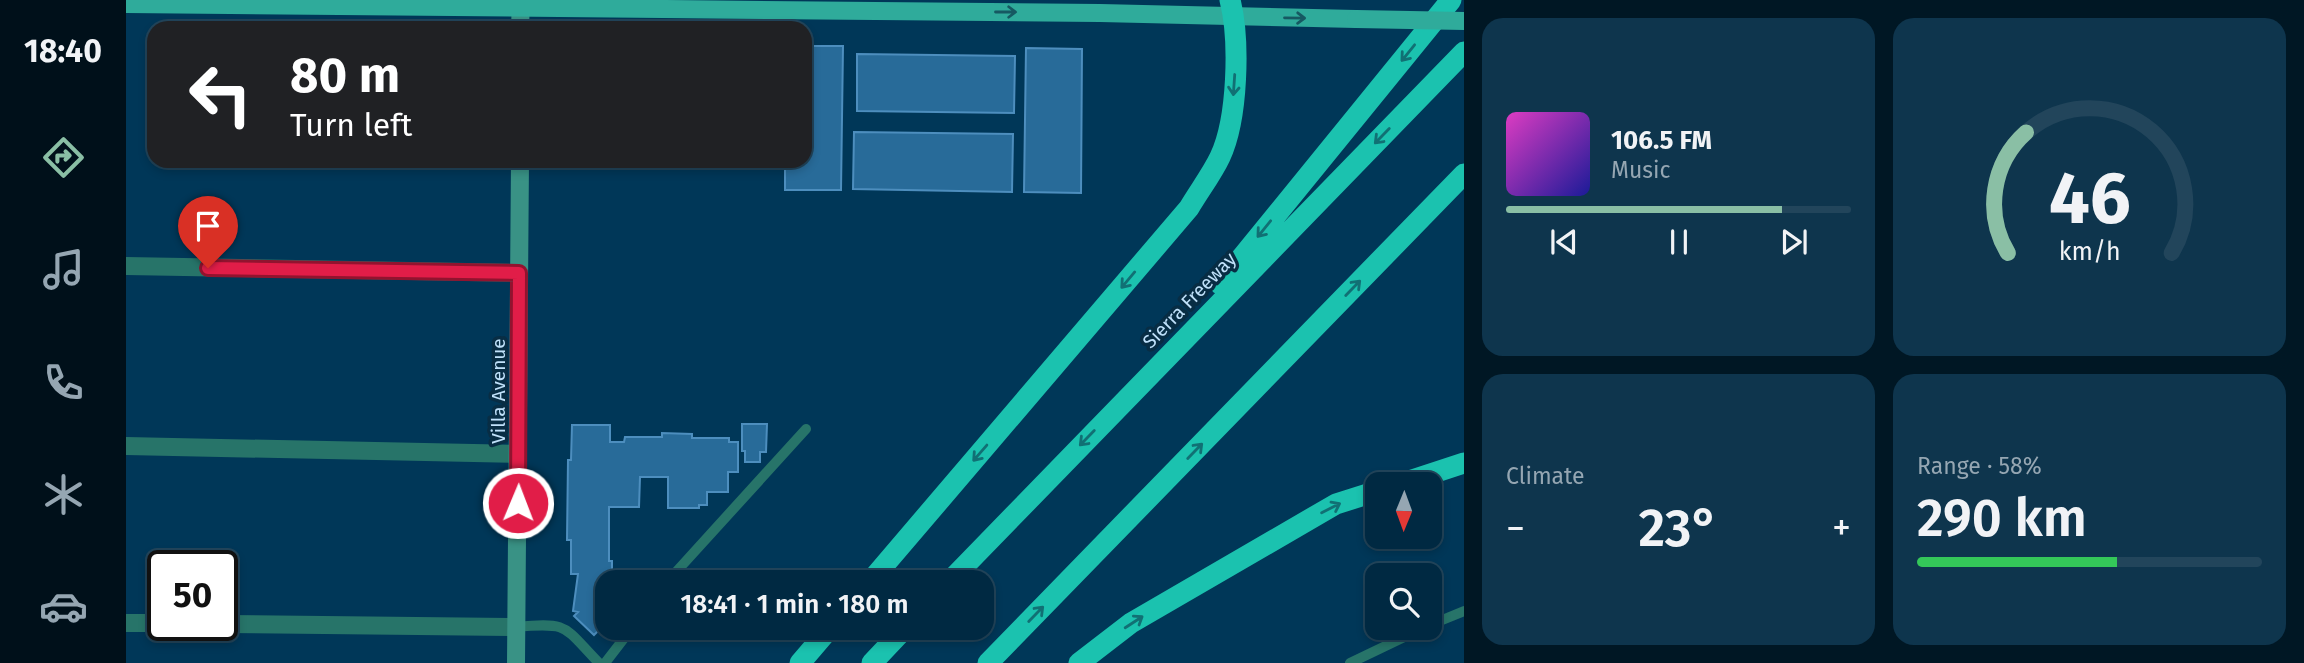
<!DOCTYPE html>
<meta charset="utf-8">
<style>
:root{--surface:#002942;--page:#0e354d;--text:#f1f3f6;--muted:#95a6b2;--line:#22455b;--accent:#8abfa5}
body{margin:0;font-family:"Fira Sans",sans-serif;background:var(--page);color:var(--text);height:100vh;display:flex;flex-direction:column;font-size:26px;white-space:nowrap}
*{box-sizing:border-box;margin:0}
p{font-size:23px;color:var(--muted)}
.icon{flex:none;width:38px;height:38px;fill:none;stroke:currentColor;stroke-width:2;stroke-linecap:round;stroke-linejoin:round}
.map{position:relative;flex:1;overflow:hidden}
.side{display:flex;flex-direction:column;gap:18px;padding:18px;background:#001724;width:840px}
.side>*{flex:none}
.banner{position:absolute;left:21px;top:21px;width:665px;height:147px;border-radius:21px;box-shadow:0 4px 10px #0003,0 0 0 2px var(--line);background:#202124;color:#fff;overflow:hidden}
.needle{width:46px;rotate:181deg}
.tools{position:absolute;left:1239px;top:472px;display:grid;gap:14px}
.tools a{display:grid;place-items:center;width:77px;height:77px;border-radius:14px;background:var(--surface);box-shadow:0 4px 10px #0003,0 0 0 2px var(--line);font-size:35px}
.speed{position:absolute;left:21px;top:550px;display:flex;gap:14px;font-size:35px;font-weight:700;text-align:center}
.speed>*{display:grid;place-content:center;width:91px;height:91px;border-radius:50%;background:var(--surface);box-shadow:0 4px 10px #0003,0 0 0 2px var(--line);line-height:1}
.speed .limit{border:4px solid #111;border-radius:10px;background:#fff;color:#111}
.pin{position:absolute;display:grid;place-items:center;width:60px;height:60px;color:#fff;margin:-72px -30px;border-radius:50% 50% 50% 0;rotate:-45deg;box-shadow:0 0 7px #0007}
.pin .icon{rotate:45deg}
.me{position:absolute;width:77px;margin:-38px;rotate:1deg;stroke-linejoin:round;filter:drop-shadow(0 0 5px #0008)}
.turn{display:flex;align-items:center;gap:24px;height:147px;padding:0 28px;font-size:32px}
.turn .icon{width:91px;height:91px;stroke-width:2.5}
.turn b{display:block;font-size:49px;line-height:60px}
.big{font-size:52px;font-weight:600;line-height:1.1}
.side .widget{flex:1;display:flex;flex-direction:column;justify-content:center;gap:10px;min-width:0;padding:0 24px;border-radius:21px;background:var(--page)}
.side .dial{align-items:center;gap:0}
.dial svg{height:182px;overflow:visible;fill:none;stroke:var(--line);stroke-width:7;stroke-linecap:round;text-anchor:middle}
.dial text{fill:var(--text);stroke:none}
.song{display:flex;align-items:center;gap:21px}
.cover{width:84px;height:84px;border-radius:10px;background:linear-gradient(135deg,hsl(310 70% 55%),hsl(240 70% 35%))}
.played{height:7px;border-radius:4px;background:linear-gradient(90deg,var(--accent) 80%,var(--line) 80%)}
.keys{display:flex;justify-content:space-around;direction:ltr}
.heat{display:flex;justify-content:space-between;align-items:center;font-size:38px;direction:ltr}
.charge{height:10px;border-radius:5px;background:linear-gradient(90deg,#34c759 58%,var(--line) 0)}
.side .tiles{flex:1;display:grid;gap:18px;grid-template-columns:repeat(2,1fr)}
.trip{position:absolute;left:469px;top:570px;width:399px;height:70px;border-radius:21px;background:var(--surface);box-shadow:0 4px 10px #0003,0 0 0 2px var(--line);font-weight:600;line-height:70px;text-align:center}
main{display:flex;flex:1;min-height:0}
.menu{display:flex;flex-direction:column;width:126px;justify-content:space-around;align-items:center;background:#00101a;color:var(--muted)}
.menu .icon{width:49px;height:49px}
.menu .active{color:var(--accent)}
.menu b{font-size:32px;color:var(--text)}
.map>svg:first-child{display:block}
</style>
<main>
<nav class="menu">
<b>18:40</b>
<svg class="icon active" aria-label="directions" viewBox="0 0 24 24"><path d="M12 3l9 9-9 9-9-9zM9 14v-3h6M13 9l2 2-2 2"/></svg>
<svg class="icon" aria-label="music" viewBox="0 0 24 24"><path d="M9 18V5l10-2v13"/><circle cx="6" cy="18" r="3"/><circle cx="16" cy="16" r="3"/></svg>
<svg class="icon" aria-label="phone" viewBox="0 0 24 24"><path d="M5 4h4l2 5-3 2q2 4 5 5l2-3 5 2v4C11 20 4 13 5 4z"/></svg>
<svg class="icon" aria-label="climate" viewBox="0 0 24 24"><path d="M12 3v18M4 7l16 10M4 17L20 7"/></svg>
<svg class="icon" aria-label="car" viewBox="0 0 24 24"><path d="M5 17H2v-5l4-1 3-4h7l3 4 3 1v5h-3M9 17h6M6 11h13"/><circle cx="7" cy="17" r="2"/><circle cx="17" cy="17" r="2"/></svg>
</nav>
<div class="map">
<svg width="1338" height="663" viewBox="0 0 1338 663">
<rect width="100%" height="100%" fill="#003758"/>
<path fill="#286b99" stroke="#4d8ebe" stroke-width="2" d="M 679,46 L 717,46 L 715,190 L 659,190 L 659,161 L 679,161 Z
M 900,48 L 956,49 L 955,193 L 898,192 Z
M 731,54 L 889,56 L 888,113 L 731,111 Z
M 728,132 L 887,134 L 886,192 L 727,189 Z
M 108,161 L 246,161 L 245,168 L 108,166 Z
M 616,424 L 641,424 L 640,452 L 634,452 L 634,462 L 619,462 L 619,451 L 616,451 Z
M 446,425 L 484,425 L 484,442 L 498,442 L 499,437 L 536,437 L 536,433 L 566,434 L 566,438 L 603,438 L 603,442 L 612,442 L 612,472 L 602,472 L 602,492 L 581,492 L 581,505 L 573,505 L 573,508 L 542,508 L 542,477 L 514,477 L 513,507 L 483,507 L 483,561 L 486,561 L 486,583 L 481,583 L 481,628 L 485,628 L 479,634 L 474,629 L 468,635 L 448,616 L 452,612 L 447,611 L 452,574 L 445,574 L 445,540 L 441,540 L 442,460 L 445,460 Z"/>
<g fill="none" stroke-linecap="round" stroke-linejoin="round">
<path stroke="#277469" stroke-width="10" d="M 540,583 L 680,429
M 1304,625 L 1338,611
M 390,627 C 444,622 437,626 473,663
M 479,663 L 506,628
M 1224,663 L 1297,628"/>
<path stroke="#277469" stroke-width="18" d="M 0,266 L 393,273
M 0,446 L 392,454
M 0,623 L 37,623
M 96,624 L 390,627"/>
<path stroke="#399285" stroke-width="18" d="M 394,28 L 395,0
M 390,663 L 394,161"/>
<path stroke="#2fab9b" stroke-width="18" d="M 0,4 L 974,13 L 1230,19"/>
<path stroke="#1bc2af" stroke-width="21" d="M 1094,284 L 1325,0
M 1271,485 L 1338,463
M 743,583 L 1063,208 C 1073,191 1086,174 1094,157 C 1112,119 1114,40 1104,0
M 822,583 L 1338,52
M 674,663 L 704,628
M 746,663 L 779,628
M 862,663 L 1338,174
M 953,663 L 1005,623 L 1210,504 L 1251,491"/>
<path stroke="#2fab9b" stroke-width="18" d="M 1230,19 L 1338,21"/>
</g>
<defs><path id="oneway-shaft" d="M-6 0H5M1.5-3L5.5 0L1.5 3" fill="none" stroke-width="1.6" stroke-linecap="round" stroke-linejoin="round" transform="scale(1.75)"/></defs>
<g stroke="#165962">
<use href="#oneway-shaft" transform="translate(880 12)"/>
<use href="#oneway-shaft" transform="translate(1169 18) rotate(1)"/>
</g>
<g stroke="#117074">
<use href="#oneway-shaft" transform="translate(1282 53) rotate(129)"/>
<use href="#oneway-shaft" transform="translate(1108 85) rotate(94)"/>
<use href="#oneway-shaft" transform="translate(1256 136) rotate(134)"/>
<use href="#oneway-shaft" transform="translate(1138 229) rotate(129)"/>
<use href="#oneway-shaft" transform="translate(1002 280) rotate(130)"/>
<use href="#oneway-shaft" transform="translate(1227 288) rotate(-46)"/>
<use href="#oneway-shaft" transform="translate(961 438) rotate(134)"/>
<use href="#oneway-shaft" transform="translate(1069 451) rotate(-46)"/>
<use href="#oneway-shaft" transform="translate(854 453) rotate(131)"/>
<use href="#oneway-shaft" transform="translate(1205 508) rotate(-27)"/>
<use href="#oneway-shaft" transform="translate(910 614) rotate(-46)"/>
<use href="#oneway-shaft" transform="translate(1008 622) rotate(-33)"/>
</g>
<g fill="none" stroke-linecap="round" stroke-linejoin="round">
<defs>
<path id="route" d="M 82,268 L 393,273 L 392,503"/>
</defs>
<use href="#route" stroke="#92132f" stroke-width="18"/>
<use href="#route" stroke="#e11d48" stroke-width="12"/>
</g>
<g text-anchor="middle" stroke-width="7" stroke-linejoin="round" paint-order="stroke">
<g font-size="19" fill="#c0e1fa" stroke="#082d44">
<text transform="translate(1063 300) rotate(-46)" y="7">Sierra Freeway</text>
<text transform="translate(372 391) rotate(-90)" y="7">Villa Avenue</text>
</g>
</g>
</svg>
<div class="tools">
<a><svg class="needle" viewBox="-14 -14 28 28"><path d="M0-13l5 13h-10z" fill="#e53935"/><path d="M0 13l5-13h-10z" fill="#95a6b2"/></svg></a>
<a><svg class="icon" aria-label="search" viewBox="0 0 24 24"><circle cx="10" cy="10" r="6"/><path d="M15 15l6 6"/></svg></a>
</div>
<div class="speed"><div class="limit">50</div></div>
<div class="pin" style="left:82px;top:268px;background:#d93025"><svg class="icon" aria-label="arrive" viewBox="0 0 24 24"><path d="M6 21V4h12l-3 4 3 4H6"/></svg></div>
<svg class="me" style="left:392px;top:503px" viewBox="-20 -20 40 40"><circle r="17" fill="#e11d48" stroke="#fff" stroke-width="3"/><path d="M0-11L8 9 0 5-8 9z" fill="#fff"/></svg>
<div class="trip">18:41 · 1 min · 180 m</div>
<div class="banner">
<div class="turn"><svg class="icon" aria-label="left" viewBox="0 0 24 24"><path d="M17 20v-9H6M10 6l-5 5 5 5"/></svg><div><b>80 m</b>Turn left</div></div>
</div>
</div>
<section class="side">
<div class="tiles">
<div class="widget">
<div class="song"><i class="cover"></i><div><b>106.5 FM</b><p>Music</p></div></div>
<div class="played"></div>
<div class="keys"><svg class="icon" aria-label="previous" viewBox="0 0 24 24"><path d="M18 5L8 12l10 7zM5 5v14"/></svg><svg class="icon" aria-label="pause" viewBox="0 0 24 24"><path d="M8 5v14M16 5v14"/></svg><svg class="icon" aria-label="next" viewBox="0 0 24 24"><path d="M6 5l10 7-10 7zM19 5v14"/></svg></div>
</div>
<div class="widget dial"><svg viewBox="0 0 100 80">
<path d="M14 69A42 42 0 1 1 86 69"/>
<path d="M14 69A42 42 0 0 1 22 16" stroke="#8abfa5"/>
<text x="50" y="56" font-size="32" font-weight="700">46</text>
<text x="50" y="72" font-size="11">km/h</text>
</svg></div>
<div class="widget"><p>Climate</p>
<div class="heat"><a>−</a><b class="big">23°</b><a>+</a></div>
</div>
<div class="widget"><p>Range · 58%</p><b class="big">290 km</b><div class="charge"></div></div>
</div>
</section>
</main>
